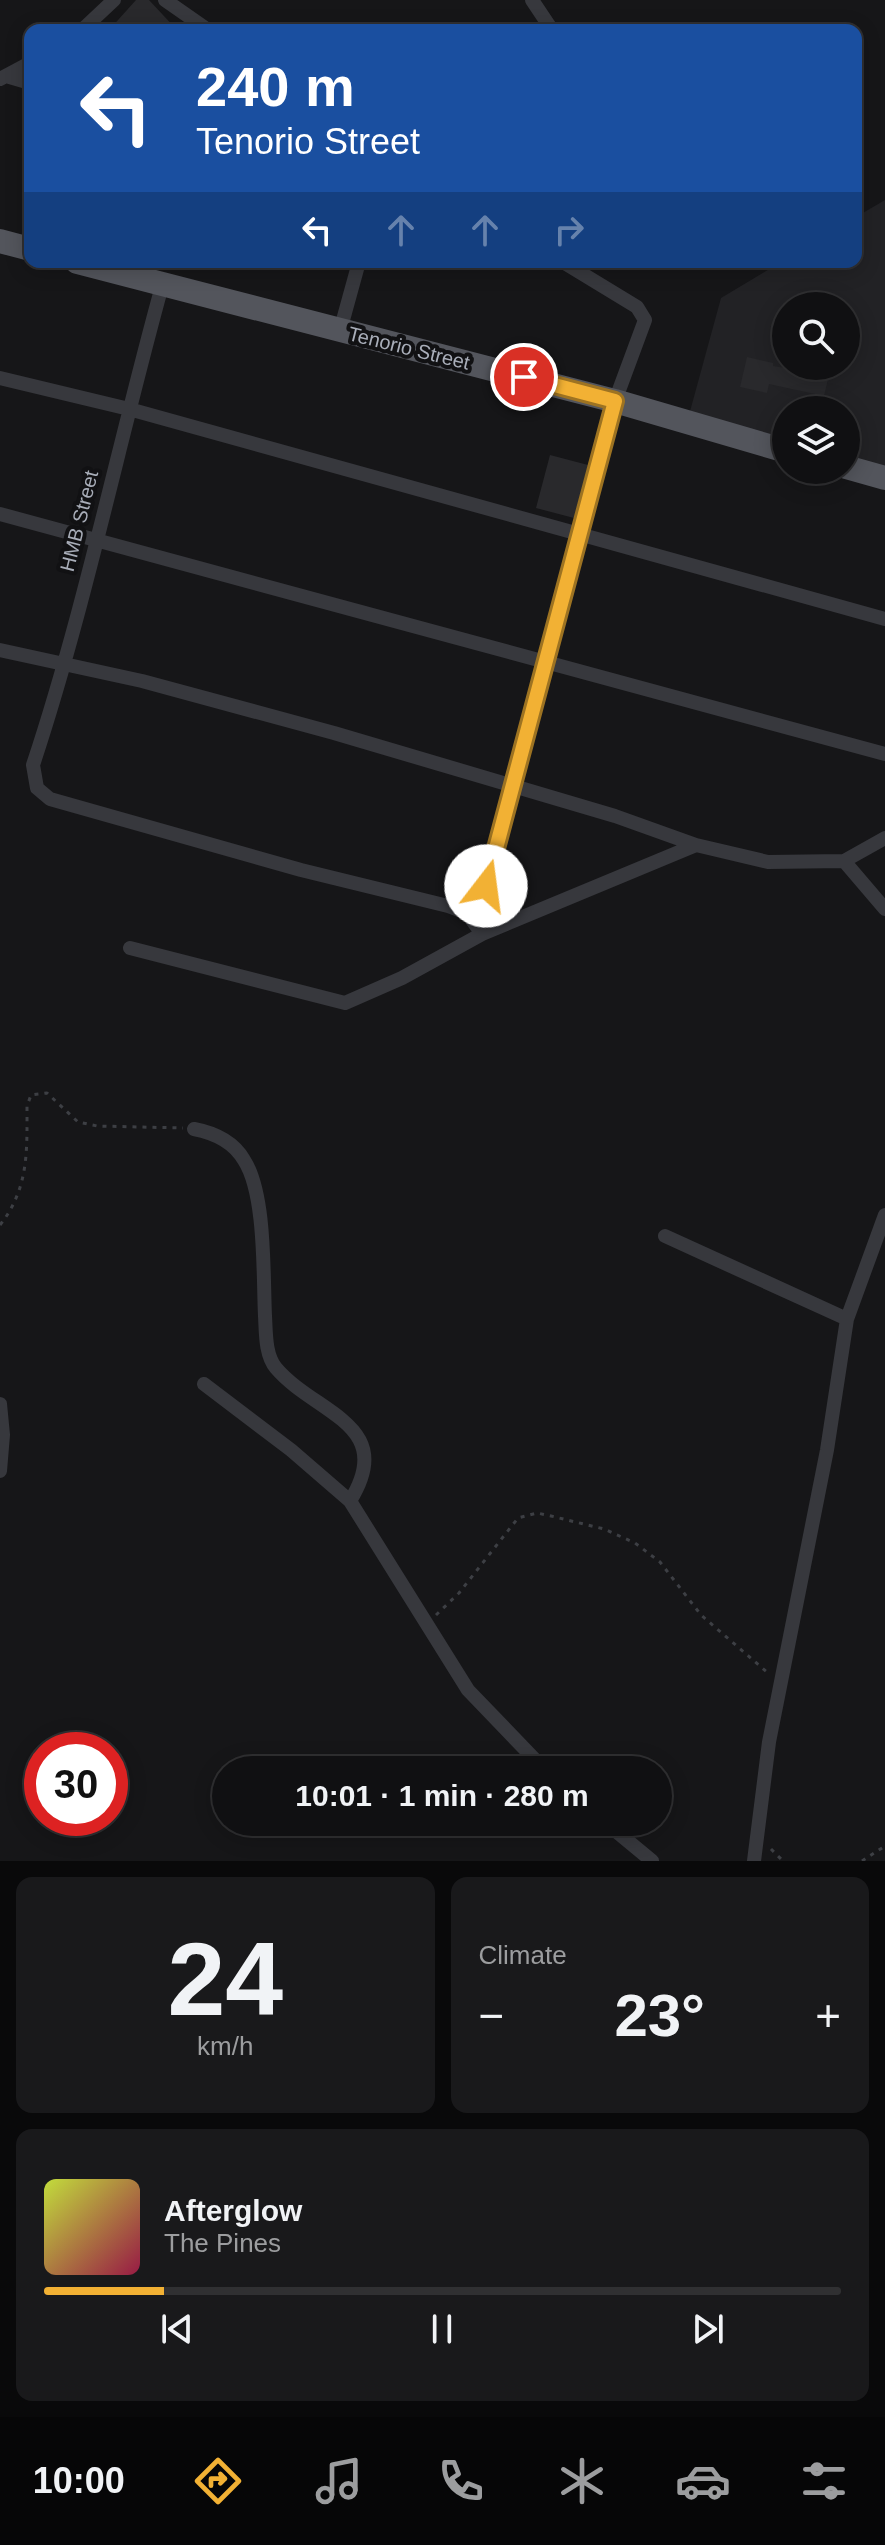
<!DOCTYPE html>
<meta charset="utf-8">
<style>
:root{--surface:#101012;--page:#19191b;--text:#f1f3f6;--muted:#9c9d9f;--line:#303032;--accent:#f2b134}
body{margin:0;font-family:Helvetica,sans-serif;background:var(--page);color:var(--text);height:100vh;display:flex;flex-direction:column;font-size:30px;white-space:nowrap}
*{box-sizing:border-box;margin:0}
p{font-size:26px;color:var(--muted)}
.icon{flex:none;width:44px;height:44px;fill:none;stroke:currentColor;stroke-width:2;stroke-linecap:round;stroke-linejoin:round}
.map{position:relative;height:1861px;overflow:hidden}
.sheet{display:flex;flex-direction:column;gap:16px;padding:16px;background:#09090a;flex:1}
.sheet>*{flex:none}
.guide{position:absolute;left:24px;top:24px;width:838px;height:244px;border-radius:16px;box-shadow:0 4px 20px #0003,0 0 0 2px var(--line);background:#1a4fa0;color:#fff;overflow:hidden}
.buttons{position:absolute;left:772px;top:292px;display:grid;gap:16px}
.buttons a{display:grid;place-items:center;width:88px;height:88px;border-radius:50%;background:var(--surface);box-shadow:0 4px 20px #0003,0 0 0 2px var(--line);font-size:40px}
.speed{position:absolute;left:24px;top:1732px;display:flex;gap:16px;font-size:40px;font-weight:700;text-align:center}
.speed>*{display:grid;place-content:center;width:104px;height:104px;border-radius:50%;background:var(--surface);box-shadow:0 4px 20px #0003,0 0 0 2px var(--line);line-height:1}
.speed .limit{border:12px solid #d22;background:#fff;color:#111}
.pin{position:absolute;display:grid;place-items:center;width:68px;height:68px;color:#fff;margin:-34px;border:4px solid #fff;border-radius:50%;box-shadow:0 2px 8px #0007}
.me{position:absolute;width:88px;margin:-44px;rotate:15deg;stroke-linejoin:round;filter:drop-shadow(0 0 6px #0008)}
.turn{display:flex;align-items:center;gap:28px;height:168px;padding:0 40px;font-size:36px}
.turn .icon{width:104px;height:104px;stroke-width:2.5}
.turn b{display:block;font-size:56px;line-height:68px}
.lanes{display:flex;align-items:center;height:76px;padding:0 40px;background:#0003;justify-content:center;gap:40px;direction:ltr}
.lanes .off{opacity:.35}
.big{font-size:60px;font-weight:600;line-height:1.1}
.sheet .card{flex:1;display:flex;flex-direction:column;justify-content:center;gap:12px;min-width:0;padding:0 28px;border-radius:16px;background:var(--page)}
.sheet .dial{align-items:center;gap:0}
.dial b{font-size:104px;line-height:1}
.song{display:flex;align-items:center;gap:24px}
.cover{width:96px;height:96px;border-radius:12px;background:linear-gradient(135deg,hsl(70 70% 55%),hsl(340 70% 35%))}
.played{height:8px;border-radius:4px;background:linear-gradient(90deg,var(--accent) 15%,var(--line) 15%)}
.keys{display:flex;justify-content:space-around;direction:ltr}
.heat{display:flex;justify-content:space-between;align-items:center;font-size:44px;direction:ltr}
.sheet .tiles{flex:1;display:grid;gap:16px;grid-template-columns:1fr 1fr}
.card:last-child{grid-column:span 2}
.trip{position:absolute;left:212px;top:1756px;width:460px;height:80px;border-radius:40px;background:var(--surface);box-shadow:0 4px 20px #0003,0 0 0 2px var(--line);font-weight:600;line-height:80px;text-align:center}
.menu{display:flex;height:128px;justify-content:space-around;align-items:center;background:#060607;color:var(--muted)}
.menu .icon{width:56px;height:56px}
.menu .current{color:var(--accent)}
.menu b{font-size:36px;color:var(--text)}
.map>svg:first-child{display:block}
</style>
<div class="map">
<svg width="885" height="1861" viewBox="0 0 885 1861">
<rect width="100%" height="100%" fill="#161618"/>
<path fill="#222225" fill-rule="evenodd" d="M 885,200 L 885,467 L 846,456 L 846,410 L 786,410 L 786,441 L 689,415 L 721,298 L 781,262 L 856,262 L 856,217 ZM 786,306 L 846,306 L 846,366 L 786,366 Z"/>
<path fill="#29292c" d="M 136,0 L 149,0 L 177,30 L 109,30 Z
M 747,357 L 773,363 L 773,366 L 829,375 L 824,396 L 769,384 L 767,393 L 740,387 Z
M 550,455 L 588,465 L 574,518 L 536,508 Z"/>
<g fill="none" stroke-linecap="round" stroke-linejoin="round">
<path stroke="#3d3f44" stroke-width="3" stroke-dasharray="4 6" stroke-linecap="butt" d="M 0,1225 C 29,1188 27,1151 27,1106 L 31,1095 L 47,1093 L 78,1122 L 97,1126 L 183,1128
M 436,1615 L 459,1593 L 518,1518 L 537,1513 L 551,1516 L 604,1529 L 635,1543 L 660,1562 L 701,1615 L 768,1673
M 771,1849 L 783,1861
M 862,1861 L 885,1846"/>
<path stroke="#37383d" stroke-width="14" d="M 165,0 L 208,30
M 532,0 L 552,30
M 82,30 L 114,0
M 6,76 L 30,83
M 0,79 L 30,63
M 162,286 C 118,445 85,608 33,765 L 37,788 L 50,799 L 301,870 L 448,906 L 467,913 L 482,934 L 696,845
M 340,331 L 359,262
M 0,378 L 129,409 L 885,619
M 0,514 L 885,754
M 0,650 L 142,681 L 334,733 L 615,816 L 696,845 L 768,862 L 844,861 L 885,838
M 844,861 L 885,909
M 486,886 L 615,401 L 645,320 L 637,307 L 563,262
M 130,948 L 345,1003 L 402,978 L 482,934
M 194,1129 C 215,1133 233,1141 244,1160 C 266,1194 263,1275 265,1316 C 266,1332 265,1355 276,1368 C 315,1414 398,1424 350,1501
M 665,1236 L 847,1319
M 204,1384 L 291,1450 L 350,1501 L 468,1690 L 545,1770
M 0,1404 L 3,1435 L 0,1471
M 605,1822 L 652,1861
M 754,1861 L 769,1742 L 827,1450 L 847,1319 L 885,1215"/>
<path stroke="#53555c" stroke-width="24" d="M 0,241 L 30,249
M 77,262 L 615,401 L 786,451
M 846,467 L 885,478"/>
</g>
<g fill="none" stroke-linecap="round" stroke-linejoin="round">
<defs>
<path id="route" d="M 486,886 L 615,401 L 524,377"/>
</defs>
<use href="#route" stroke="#9d7322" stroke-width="20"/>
<use href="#route" stroke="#f2b134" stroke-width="14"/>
</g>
<g text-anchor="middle" stroke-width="8" stroke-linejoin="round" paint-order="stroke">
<g font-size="20" fill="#a8adb8" stroke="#111113">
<text transform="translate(409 348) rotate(14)" y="7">Tenorio Street</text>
<text transform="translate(79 521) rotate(-76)" y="7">HMB Street</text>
</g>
</g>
</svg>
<div class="buttons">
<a><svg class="icon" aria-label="search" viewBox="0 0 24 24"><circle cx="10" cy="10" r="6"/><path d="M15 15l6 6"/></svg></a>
<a><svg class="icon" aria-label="layers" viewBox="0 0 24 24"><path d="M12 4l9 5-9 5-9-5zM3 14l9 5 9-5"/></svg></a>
</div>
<div class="speed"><div class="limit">30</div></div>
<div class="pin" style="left:524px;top:377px;background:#d93025"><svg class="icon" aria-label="arrive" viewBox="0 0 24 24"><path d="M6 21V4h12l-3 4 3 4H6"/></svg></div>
<svg class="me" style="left:486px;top:886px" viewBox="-20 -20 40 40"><circle r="19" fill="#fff"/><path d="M0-13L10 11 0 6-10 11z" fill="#f2b134"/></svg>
<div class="trip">10:01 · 1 min · 280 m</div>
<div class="guide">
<div class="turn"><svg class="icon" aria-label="left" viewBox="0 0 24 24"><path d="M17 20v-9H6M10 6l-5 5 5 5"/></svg><div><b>240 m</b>Tenorio Street</div></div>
<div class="lanes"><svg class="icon" aria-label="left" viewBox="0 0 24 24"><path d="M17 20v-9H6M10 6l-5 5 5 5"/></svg><svg class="icon off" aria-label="ahead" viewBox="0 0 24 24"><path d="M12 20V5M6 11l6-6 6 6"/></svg><svg class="icon off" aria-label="ahead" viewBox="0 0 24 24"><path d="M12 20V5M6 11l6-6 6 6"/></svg><svg class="icon off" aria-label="right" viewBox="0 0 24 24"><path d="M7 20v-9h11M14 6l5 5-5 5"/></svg></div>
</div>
</div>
<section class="sheet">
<div class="tiles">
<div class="card dial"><b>24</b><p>km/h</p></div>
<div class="card"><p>Climate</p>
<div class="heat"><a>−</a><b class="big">23°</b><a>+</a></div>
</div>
<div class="card">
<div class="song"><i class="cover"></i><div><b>Afterglow</b><p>The Pines</p></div></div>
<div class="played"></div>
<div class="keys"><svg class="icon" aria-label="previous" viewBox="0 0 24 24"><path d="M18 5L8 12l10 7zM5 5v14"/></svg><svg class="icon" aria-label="pause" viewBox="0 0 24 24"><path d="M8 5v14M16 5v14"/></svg><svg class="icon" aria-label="next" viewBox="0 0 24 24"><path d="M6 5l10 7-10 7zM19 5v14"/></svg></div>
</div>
</div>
</section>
<nav class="menu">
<b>10:00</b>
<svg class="icon current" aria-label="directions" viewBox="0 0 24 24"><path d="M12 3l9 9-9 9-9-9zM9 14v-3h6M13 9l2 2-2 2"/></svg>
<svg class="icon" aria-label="music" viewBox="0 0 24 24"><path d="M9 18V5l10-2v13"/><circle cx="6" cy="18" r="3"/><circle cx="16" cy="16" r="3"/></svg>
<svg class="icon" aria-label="phone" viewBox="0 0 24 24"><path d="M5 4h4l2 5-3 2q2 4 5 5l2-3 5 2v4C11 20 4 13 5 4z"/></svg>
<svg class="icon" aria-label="climate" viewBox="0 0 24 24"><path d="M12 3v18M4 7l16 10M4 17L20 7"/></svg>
<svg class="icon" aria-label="car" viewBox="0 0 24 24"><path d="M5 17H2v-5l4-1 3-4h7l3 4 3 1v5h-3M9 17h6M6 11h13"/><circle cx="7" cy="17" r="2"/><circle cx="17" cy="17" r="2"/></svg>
<svg class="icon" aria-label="filters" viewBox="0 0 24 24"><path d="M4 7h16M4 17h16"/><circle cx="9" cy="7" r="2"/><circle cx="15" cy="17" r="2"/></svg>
</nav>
